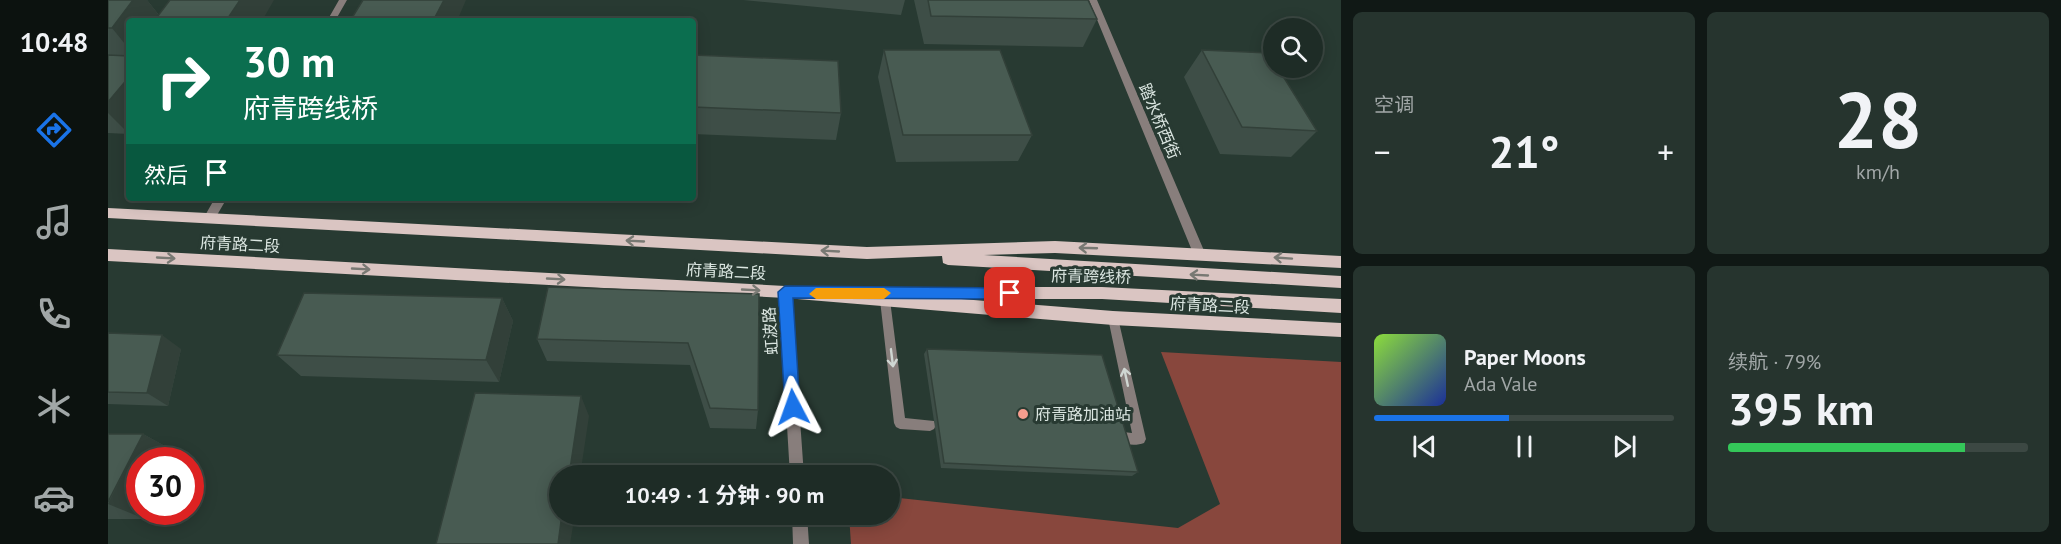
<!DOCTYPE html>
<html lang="zh">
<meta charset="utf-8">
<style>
:root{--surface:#1e2c26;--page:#26342e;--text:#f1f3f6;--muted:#a1a7a7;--line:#3c4843;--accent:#1a73e8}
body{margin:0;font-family:"PT Sans","Noto Sans SC",sans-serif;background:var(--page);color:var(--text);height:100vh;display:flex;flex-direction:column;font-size:22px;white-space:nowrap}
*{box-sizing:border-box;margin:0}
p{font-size:20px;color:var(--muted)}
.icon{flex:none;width:33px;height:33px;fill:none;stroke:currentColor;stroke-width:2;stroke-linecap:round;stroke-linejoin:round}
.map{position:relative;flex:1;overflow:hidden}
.panel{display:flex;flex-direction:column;gap:12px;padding:12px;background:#101815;width:720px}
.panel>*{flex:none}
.hud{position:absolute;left:18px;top:18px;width:570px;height:183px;border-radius:6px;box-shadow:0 3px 15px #0003,0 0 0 2px var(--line);background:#0b6e4f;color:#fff;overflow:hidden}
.buttons{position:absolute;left:1155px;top:18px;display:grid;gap:12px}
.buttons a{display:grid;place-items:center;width:60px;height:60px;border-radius:50%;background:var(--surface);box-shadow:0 3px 15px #0003,0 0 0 2px var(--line);font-size:30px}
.speed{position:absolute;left:18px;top:447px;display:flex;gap:12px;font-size:30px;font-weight:700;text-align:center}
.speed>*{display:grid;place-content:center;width:78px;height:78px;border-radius:50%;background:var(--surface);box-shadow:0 3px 15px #0003,0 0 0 2px var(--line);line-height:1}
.speed .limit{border:9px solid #d22;background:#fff;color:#111}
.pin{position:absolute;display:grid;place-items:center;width:51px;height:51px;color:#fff;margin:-26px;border-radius:12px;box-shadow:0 3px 9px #0006}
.me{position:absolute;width:66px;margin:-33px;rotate:356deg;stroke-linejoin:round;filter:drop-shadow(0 0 4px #0008)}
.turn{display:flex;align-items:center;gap:21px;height:126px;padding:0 18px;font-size:27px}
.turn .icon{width:78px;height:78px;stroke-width:2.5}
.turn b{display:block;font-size:42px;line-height:51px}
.then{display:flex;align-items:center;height:57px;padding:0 18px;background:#0003;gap:12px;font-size:22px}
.big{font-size:45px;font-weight:700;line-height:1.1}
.panel .tile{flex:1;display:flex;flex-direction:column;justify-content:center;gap:9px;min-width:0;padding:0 21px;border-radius:9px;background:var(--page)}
.panel .dial{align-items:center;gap:0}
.dial b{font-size:78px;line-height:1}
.song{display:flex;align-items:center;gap:18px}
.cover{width:72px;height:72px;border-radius:9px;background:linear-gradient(135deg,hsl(90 70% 55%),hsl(230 70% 35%))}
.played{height:6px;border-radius:3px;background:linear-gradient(90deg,var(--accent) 45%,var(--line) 45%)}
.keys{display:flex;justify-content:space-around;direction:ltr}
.heat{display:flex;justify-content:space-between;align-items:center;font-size:33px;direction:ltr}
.charge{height:9px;border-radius:4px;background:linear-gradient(90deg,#34c759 79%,var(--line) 0)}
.panel .tiles{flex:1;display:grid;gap:12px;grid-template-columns:repeat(2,1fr)}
.trip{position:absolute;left:441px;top:465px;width:351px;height:60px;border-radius:30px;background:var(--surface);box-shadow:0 3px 15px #0003,0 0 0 2px var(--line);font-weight:700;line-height:60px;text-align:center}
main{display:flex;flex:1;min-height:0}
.tab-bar{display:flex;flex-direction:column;width:108px;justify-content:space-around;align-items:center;background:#0c120f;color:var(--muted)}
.tab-bar .icon{width:42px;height:42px}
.tab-bar .selected{color:var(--accent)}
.tab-bar b{font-size:27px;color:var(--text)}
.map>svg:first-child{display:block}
</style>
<main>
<nav class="tab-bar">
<b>10:48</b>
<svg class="icon selected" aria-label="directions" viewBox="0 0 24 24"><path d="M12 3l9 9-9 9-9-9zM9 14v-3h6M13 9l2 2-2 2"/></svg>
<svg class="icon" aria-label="music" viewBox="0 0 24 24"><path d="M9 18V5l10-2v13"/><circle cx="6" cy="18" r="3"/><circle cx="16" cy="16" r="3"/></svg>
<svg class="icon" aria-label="phone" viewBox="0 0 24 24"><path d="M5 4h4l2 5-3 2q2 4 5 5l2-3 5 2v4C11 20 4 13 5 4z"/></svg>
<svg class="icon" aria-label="climate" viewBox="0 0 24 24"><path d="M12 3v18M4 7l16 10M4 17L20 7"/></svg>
<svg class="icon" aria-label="car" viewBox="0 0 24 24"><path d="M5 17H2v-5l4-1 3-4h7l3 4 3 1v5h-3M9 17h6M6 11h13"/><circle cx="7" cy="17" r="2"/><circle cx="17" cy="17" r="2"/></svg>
</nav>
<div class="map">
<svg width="1233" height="544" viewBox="0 0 1233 544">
<rect width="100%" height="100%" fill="#283a32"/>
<path fill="#88473d" d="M 1053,352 L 1233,362 L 1233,544 L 743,544 L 741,515 L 782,514 L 782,497 L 1070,528 L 1112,504 Z"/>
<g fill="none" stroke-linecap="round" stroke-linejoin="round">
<path fill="#887e7c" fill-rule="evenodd" d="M 777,295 L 781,297 L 782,300 L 797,418 L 826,421 L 828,425 L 826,429 L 822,431 L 792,429 L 788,427 L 786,423 L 772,300 L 773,297 Z
M 1005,313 L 1009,315 L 1010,318 L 1038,439 L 1036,443 C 1029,446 1018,445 1011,442 L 1009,438 L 1011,434 L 1015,432 L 1024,433 L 1000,318 L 1001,315 Z"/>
<path fill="#887e7c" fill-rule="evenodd" d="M 231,0 L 239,0 L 227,21 L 219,21 Z
M 981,0 L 989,0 L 1097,253 L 1095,256 L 1087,256 L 1085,253 Z
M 107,198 L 119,198 L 105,222 L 97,222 L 95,219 Z
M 677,287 L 681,288 L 683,292 L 696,476 L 682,476 L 671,292 L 673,288 Z
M 684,514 L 699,514 L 701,544 L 685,544 Z"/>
<path fill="#dac5c2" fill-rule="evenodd" d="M 0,208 L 759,247 L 947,241 L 1233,256 L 1233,268 L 947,253 L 876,255 L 1233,276 L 1233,288 L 840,265 L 835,263 L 834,256 L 759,259 L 0,218 Z
M 0,249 L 677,286 L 800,295 L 802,288 L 807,287 L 994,287 L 1233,299 L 1233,313 L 994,299 L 853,299 L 1005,311 L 1233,323 L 1233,337 L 1005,325 L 677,298 L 0,261 Z"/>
</g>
<path fill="#3e4e47" d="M 0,0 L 39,0 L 51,15 L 166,0 L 21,21 L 21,134 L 0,133 Z
M 635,0 L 797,0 L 793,15 Z
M 806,0 L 980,0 L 989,19 L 975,47 L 816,44 Z
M 776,50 L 924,135 L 910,161 L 788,162 L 770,77 Z
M 1094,50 L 1209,131 L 1183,157 L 1112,154 L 1076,77 Z
M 585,55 L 733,113 L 728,140 L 585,134 Z
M 651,294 L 650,410 L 648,429 L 602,428 L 582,365 L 439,361 L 429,339 Z
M 394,298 L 405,321 L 391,382 L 193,376 L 169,355 Z
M 0,333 L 73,349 L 60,406 L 0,404 Z
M 819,349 L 1030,472 L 1024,476 L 833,468 L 816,354 Z
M 0,434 L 35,434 L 68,452 L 64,460 L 32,460 L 32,512 L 40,512 L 37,519 L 0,519 Z"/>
<path fill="#324039" d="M 25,0 L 39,0 L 53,18 L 51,21 L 21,21 L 21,49 L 4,28 Z
M 132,0 L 166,0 L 154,21 L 118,21 Z
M 336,0 L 358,0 L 349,21 L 325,21 Z
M 21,77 L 21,134 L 0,113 L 0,102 Z
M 394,298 L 405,321 L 391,382 L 378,360 Z
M 54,335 L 73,349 L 60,406 L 39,393 Z
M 473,396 L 481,416 L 472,476 L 461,476 Z
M 35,434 L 68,452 L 64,460 L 32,460 L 32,512 L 40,512 L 37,519 L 0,504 Z
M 454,514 L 467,514 L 462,544 L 450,544 Z"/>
<path fill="#485b52" stroke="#324039" stroke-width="1.5" d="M 0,0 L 25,0 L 4,28 L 0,28 Z
M 62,0 L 132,0 L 118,21 L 46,21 Z
M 255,0 L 336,0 L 325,21 L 242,21 Z
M 820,0 L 980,0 L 989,19 L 823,16 Z
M 776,50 L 892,50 L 924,135 L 795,135 Z
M 1094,50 L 1161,53 L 1166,60 L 1166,68 L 1170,68 L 1209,131 L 1134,127 Z
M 0,55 L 21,56 L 21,77 L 0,102 Z
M 585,55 L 730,61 L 733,113 L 585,107 Z
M 440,287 L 651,294 L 650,410 L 602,408 L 580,343 L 429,339 Z
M 196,293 L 394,298 L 378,360 L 169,355 Z
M 0,333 L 54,335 L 39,393 L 0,392 Z
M 819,349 L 994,355 L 1030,472 L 836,463 Z
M 367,393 L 473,396 L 461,476 L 452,476 L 452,514 L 454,514 L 450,544 L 328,544 Z
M 0,434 L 35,434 L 0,502 Z"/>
<defs><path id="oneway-shaft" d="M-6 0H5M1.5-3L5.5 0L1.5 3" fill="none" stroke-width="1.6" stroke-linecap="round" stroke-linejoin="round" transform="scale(1.5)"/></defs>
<g stroke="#787973">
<use href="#oneway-shaft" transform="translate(527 241) rotate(-177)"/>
<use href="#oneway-shaft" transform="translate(980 248) rotate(-178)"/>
<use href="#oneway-shaft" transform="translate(722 251) rotate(-177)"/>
<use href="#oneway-shaft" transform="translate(58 258) rotate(3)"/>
<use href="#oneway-shaft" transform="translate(1175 258) rotate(-176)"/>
<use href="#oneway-shaft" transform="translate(253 269) rotate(3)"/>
<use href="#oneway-shaft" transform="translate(1091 275) rotate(-177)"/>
<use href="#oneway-shaft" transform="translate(448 279) rotate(3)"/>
<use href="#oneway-shaft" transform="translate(643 290) rotate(3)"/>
</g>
<g stroke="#cfd6d2">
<use href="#oneway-shaft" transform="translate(784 358) rotate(83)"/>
<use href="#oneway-shaft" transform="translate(1018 377) rotate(-102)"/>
</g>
<path fill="#1a73e8" stroke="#114b97" stroke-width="1.5" d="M 677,286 L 902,288 L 909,293 L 902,299 L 685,298 L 692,407 L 690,412 L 685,414 L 679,412 L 677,407 L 670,292 Z"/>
<path fill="#f59e0b" d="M 708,288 L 776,288 L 783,293 L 776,299 L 708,299 L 701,294 Z"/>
<circle fill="#f59d8e" stroke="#283a32" stroke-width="2" cx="915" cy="414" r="6"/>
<g text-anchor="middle" stroke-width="6" stroke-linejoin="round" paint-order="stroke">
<g font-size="16" fill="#dbe6e1" stroke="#283a32">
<text transform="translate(1052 121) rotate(67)" y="6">踏水桥西街</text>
<text transform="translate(132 244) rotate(3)" y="6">府青路二段</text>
<text transform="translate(618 271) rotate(3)" y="6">府青路二段</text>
<text transform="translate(983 276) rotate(1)" y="6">府青跨线桥</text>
<text transform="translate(1102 305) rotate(3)" y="6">府青路二段</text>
<text transform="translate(662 331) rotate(-94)" y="6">虹波路</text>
</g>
<g font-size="16" fill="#dbe6e1" stroke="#283a32" text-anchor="start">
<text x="927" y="420">府青路加油站</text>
</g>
</g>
</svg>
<div class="buttons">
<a><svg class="icon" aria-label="search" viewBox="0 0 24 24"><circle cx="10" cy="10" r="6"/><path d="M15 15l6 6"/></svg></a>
</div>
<div class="speed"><div class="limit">30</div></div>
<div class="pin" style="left:902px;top:293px;background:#d93025"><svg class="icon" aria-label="arrive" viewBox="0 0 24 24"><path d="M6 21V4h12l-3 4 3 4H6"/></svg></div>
<svg class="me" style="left:685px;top:407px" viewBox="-20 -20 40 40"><path d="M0-17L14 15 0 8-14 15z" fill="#1a73e8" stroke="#fff" stroke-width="4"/></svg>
<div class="trip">10:49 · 1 分钟 · 90 m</div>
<div class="hud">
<div class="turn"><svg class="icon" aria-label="right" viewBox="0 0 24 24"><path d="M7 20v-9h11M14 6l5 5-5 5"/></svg><div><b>30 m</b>府青跨线桥</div></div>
<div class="then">然后<svg class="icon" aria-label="arrive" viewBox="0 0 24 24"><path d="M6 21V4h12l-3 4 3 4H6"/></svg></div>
</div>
</div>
<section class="panel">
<div class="tiles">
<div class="tile"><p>空调</p>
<div class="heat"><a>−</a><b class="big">21°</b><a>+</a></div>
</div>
<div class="tile dial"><b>28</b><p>km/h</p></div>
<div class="tile">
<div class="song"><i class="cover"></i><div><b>Paper Moons</b><p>Ada Vale</p></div></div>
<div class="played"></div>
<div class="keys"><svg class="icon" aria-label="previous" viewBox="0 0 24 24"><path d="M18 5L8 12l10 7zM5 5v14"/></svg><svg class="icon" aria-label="pause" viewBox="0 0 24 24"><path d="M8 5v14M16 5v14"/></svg><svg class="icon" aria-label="next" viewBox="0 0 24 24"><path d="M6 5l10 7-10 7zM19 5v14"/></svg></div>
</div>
<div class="tile"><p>续航 · 79%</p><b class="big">395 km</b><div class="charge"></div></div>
</div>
</section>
</main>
